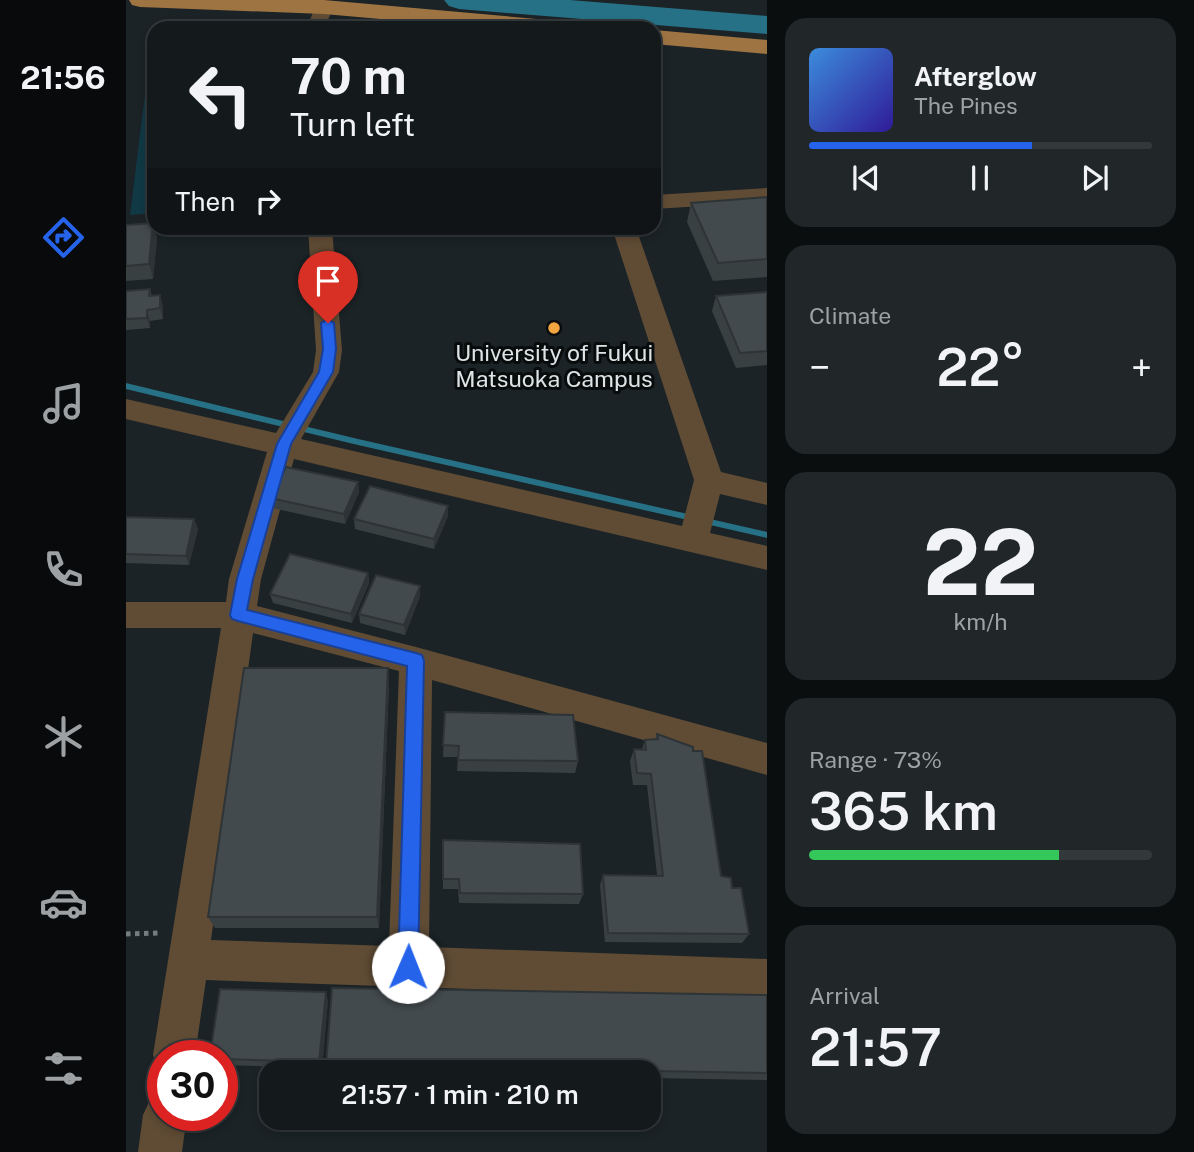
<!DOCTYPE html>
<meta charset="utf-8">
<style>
:root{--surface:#141a1c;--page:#212729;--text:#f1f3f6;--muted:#9da1a3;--line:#33383b;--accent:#2563eb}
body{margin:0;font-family:"Public Sans",sans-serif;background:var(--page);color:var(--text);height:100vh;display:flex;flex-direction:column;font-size:26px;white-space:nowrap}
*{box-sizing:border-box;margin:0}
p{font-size:23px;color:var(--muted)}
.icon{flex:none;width:38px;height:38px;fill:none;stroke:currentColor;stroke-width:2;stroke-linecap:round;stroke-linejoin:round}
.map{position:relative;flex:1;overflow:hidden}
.drawer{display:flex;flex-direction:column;gap:18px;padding:18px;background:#0b0e0f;width:427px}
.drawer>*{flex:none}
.guide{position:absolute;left:21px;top:21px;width:514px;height:214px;border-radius:21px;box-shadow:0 4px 10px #0003,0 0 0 2px var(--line);background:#141a1c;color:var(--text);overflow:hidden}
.speed{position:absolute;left:21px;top:1040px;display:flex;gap:14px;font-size:35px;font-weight:700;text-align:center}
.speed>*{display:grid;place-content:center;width:91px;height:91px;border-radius:50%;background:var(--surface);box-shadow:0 4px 10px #0003,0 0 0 2px var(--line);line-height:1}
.speed .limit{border:10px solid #d22;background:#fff;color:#111}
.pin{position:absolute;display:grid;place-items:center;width:60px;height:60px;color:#fff;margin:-72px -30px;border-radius:50% 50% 50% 0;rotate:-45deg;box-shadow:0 0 7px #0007}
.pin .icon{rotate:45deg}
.me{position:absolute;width:77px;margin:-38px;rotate:1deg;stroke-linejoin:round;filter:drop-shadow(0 0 5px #0008)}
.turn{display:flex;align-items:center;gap:24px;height:147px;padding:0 28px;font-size:32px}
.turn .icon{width:91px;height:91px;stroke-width:2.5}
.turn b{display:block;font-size:49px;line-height:60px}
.then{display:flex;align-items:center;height:66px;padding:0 28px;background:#0003;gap:14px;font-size:26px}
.big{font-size:52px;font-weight:600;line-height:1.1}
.drawer .tile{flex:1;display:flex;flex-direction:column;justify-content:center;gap:10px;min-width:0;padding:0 24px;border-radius:21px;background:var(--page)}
.drawer .dial{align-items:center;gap:0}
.dial b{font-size:91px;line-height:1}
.song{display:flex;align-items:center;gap:21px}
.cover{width:84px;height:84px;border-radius:10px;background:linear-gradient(135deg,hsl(210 70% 55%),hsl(250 70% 35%))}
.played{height:7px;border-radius:4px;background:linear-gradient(90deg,var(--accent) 65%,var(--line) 65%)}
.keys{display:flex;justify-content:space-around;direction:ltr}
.heat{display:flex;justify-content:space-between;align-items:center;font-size:38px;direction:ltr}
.charge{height:10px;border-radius:5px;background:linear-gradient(90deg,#34c759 73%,var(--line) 0)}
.trip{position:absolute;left:133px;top:1060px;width:402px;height:70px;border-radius:21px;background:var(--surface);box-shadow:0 4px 10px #0003,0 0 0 2px var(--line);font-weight:600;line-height:70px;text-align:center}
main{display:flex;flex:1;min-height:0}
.tab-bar{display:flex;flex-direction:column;width:126px;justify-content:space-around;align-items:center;background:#080a0b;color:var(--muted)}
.tab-bar .icon{width:49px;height:49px}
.tab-bar .active{color:var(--accent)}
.tab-bar b{font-size:32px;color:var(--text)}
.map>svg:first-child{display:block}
</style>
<main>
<nav class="tab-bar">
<b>21:56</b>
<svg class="icon active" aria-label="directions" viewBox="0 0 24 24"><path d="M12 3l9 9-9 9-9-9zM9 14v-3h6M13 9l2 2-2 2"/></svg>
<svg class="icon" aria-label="music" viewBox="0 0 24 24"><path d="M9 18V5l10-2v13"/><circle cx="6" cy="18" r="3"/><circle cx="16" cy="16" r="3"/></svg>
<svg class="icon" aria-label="phone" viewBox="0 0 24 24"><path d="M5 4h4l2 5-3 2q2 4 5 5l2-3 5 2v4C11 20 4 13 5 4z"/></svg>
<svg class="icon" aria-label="climate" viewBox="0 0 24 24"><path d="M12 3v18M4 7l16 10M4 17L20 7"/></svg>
<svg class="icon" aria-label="car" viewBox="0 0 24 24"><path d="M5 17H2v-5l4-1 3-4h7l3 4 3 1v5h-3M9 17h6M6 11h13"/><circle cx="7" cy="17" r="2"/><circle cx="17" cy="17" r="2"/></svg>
<svg class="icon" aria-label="filters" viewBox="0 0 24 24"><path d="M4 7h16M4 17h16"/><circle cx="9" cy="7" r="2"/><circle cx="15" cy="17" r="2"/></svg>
</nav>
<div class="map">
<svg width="641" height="1152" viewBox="0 0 641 1152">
<rect width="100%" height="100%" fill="#1b2326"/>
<path fill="#103945" d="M 27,30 L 28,213 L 4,215 Z"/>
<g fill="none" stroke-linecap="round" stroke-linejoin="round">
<path fill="#277186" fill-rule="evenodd" d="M 0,383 L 232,439 L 641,532 L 641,538 L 232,445 L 0,389 Z"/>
<path fill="#277186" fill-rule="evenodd" d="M 318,0 L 444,0 L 641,16 L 641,34 L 333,9 L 323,6 Z"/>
<path stroke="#757c7e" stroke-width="5" stroke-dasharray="4.5 4.5" stroke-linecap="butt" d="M 0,934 L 34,933"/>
<path fill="#604c35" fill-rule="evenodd" d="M 198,1 L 207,7 L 199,28 L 181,28 L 189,7 Z
M 641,188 L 641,202 L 528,209 L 528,195 Z
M 182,228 L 206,228 L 216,350 L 213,372 L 175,439 L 556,526 L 568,480 L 486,228 L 510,228 L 595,472 L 641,483 L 641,505 L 594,494 L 584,533 L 641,546 L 641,570 L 168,459 L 135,579 L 131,606 L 290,647 L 641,743 L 641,775 L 306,680 L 303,947 L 641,959 L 641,999 L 80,980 L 69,1055 L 37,1055 L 37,1072 L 33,1070 L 27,1055 L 95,628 L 0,628 L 0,602 L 100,602 L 103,579 L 141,452 L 0,419 L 0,399 L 150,433 L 187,372 L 190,350 ZM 127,633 L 273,671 L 263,946 L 85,940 Z
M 37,1094 L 37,1115 L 61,1115 L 56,1152 L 12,1152 L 17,1115 L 24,1100 Z"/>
<path fill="#9e7443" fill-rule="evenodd" d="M 3,0 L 198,0 L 433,21 L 441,23 L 445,28 L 356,28 L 198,14 L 14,7 L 6,5 Z
M 528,30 L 641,40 L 641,54 L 528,44 Z"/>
</g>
<path fill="#394042" d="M 641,197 L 641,277 L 587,281 L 561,222 L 565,203 Z
M 0,225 L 28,228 L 31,238 L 27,279 L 0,281 Z
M 24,289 L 26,296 L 37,306 L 37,319 L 24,321 L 24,328 L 0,330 L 0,291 Z
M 641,292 L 641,365 L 610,368 L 586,311 L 590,296 Z
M 232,482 L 233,492 L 219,524 L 146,508 L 144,498 Z
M 322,516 L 308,549 L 229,529 L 228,519 Z
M 0,517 L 68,519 L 72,529 L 63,565 L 0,563 Z
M 242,573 L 243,583 L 226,623 L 147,603 L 144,594 Z
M 294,596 L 279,635 L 234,623 L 233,614 Z
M 263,684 L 253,928 L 89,928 L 82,917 Z
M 319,712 L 452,761 L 449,773 L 331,771 L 332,757 L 317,757 Z
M 531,734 L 595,876 L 606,888 L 623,934 L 616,943 L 479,942 L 474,885 L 477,875 L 531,875 L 521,785 L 507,785 L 504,761 L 508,749 L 516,749 L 519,740 L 529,739 Z
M 317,840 L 457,894 L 453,904 L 333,903 L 332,889 L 317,889 Z
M 641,995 L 641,1080 L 523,1078 L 523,1073 L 204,1072 L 200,1065 Z
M 202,1000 L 196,1068 L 96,1065 L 96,1055 Z"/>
<path fill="#2e3436" d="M 27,223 L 31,238 L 27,279 L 23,264 Z
M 34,295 L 37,306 L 37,319 L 34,308 Z
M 21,310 L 24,321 L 24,328 L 21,318 Z
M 232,482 L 233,492 L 219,524 L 218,514 Z
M 322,506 L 322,516 L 308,549 L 308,539 Z
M 68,519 L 72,529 L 63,565 L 60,556 Z
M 242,573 L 243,583 L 226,623 L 225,614 Z
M 294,586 L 294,596 L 279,635 L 278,625 Z
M 262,668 L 263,684 L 253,928 L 251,917 Z
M 200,992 L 202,1000 L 196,1068 L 193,1062 Z"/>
<path fill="#424a4d" stroke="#2e3436" stroke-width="2" d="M 641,197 L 641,259 L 592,263 L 565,203 Z
M 27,223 L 23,264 L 0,266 L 0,225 Z
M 24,289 L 23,296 L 34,295 L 34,308 L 21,310 L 21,318 L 0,319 L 0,291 Z
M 641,292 L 641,351 L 614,353 L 590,296 Z
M 160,467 L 232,482 L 218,514 L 144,498 Z
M 244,486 L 322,506 L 308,539 L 228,519 Z
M 0,517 L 68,519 L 60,556 L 0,554 Z
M 164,554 L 242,573 L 225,614 L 144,594 Z
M 250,575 L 294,586 L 278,625 L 233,614 Z
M 118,668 L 262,668 L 251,917 L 82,917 Z
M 319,712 L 447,715 L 452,761 L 332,760 L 333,746 L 317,745 Z
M 531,734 L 567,747 L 567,751 L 576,751 L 595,876 L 605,878 L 606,888 L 615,888 L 623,934 L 482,933 L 477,875 L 537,876 L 525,774 L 511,773 L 508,749 L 520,750 L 519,740 L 532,739 Z
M 317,840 L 454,844 L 457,894 L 334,893 L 333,879 L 317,879 Z
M 206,988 L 641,995 L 641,1073 L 200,1065 Z
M 94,989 L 200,992 L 193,1062 L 96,1059 L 96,1055 L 84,1055 Z"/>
<path fill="#2563eb" stroke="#184099" stroke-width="2" d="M 202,319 L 208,323 L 210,349 L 207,372 L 165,444 L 127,579 L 121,610 L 290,653 L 296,655 L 298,661 L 292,967 L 289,974 L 282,977 L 275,974 L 272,967 L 281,666 L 112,621 L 106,619 L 104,615 L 111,579 L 151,444 L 193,372 L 197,349 L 195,323 Z"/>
<circle fill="#f1a540" stroke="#090c0d" stroke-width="2.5" cx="428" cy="328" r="7"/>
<g text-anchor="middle" stroke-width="6" stroke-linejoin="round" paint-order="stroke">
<g font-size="23" fill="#dee4e5" stroke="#090c0d">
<text x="428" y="361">University of Fukui<tspan x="428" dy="26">Matsuoka Campus</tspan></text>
</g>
</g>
</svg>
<div class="speed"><div class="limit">30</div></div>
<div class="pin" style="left:202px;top:323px;background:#d93025"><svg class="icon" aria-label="arrive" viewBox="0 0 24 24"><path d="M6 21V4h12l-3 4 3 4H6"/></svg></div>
<svg class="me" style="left:282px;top:967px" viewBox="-20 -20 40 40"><circle r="19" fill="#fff"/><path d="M0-13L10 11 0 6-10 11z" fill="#2563eb"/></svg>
<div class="trip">21:57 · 1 min · 210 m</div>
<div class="guide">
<div class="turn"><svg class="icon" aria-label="left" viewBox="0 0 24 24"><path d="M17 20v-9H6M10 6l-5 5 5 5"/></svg><div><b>70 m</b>Turn left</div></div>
<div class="then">Then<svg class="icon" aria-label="right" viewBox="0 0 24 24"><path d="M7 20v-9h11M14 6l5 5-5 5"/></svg></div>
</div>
</div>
<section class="drawer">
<div class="tile">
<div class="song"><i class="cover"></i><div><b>Afterglow</b><p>The Pines</p></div></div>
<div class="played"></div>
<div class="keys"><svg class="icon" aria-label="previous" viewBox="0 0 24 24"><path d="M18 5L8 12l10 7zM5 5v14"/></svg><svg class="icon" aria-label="pause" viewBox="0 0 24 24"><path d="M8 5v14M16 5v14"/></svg><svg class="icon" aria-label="next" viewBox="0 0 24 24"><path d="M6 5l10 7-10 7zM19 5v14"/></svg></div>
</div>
<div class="tile"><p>Climate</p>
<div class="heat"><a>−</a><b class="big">22°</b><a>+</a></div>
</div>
<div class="tile dial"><b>22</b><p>km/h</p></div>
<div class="tile"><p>Range · 73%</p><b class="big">365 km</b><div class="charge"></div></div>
<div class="tile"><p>Arrival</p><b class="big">21:57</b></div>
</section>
</main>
